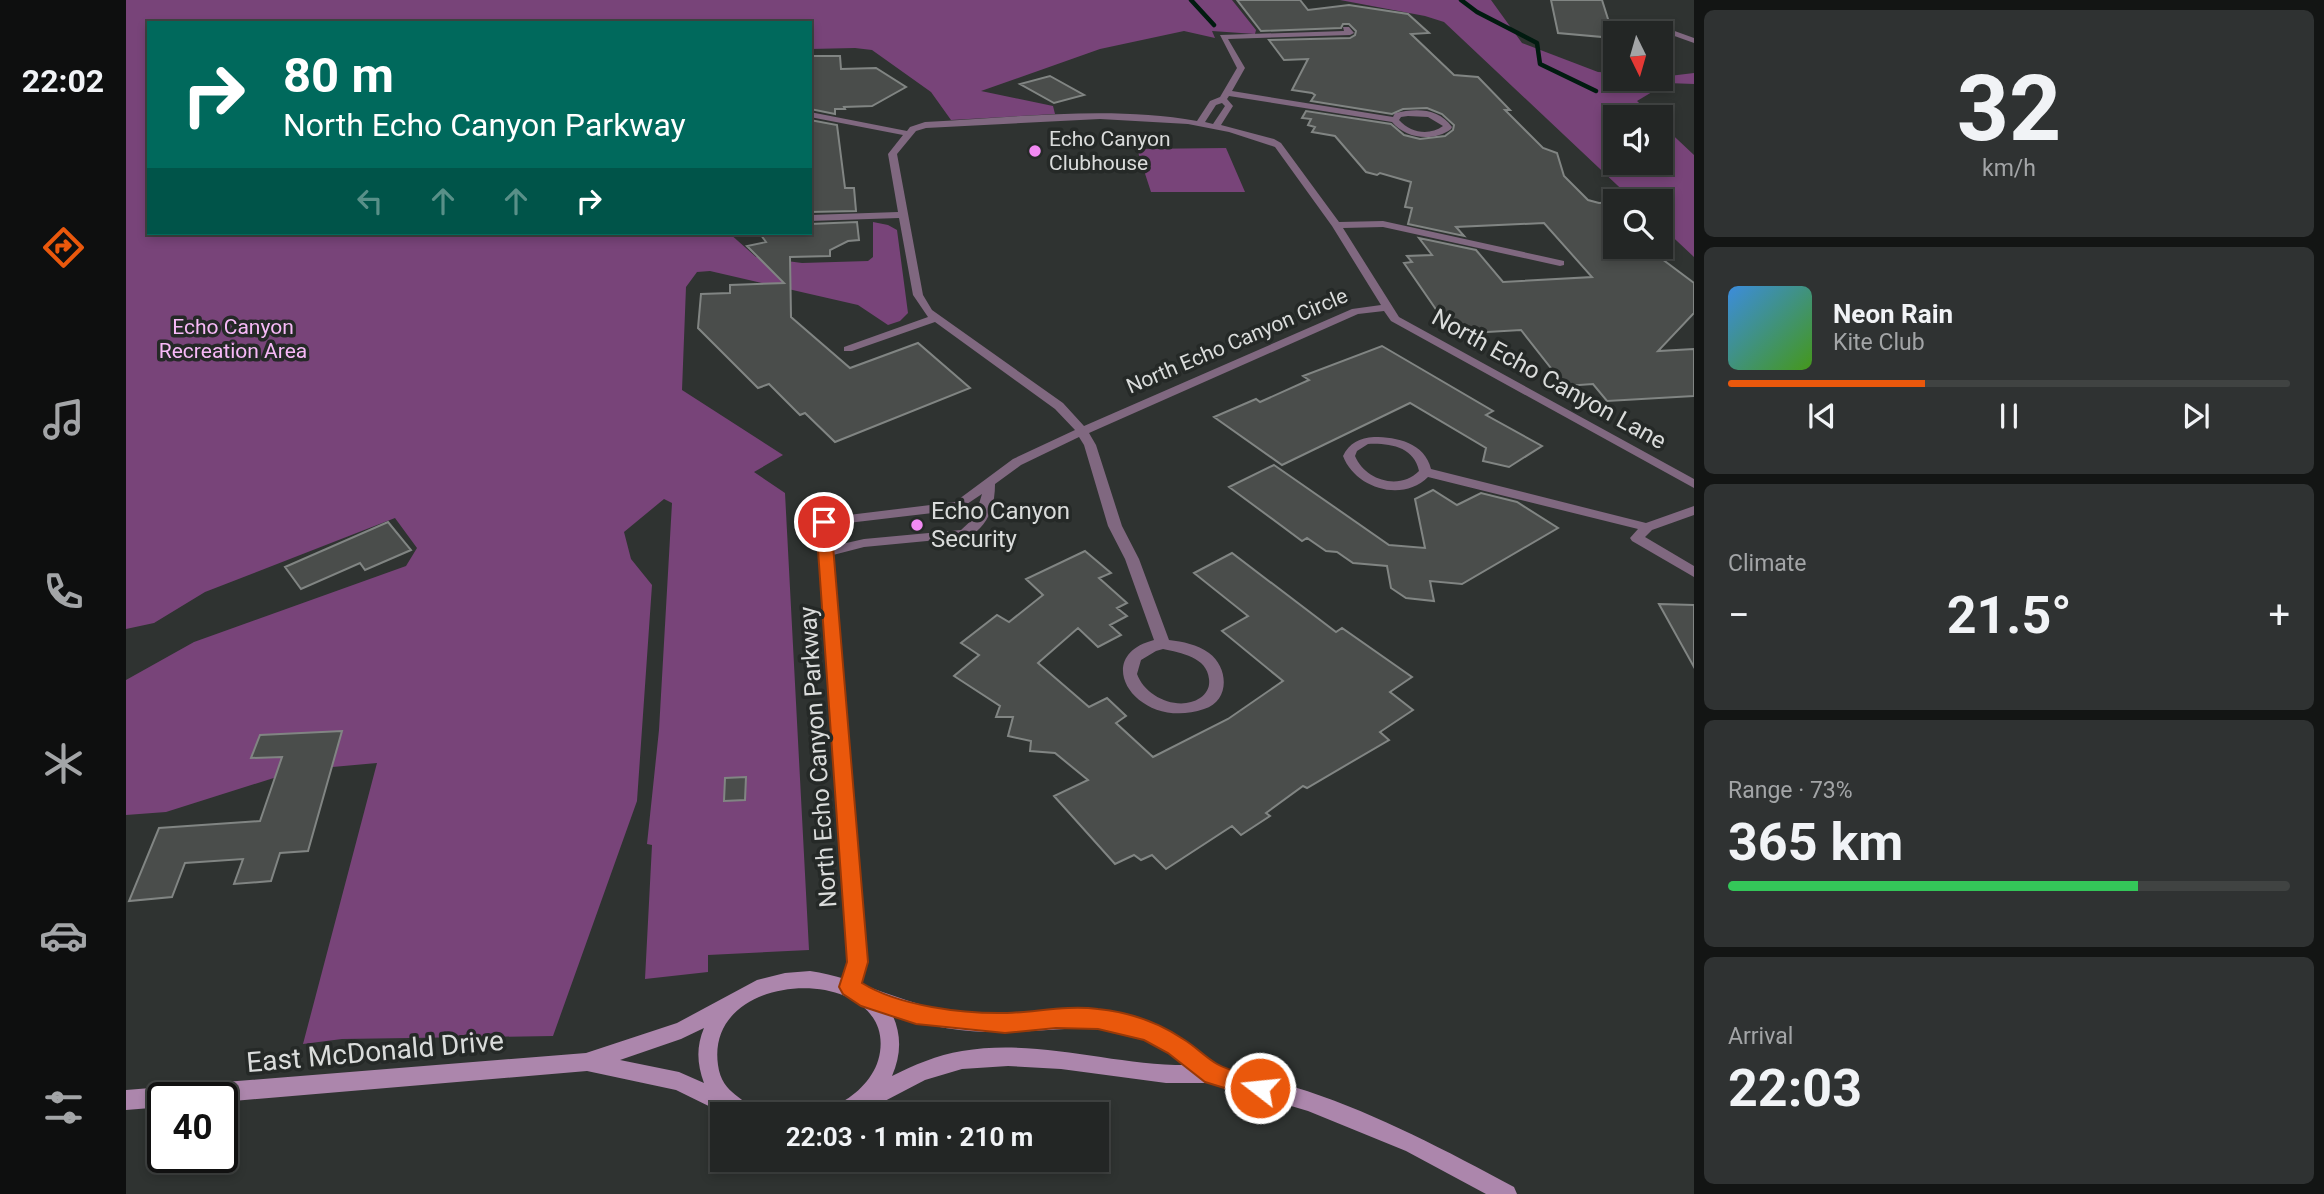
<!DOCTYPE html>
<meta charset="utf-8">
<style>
:root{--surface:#232625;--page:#2f3232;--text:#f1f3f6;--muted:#a3a5a7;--line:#404342;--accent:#ea580c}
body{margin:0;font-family:Roboto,sans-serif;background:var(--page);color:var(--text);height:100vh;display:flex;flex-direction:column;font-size:26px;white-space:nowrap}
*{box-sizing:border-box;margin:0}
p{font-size:23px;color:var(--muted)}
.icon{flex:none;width:38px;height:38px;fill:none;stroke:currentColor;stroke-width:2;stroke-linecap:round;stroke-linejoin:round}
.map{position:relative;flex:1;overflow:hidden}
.panel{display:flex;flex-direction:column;gap:10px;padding:10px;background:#131514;width:630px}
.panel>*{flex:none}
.banner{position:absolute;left:21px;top:21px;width:665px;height:214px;border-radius:0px;box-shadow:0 4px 10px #0003,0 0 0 2px var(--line);background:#00695c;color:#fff;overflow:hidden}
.needle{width:46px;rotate:175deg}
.buttons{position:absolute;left:1477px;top:21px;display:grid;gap:14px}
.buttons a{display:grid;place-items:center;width:70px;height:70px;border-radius:0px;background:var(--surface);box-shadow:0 4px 10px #0003,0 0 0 2px var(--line);font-size:35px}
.speed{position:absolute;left:21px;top:1082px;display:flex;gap:14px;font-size:35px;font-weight:700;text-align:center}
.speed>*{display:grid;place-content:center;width:91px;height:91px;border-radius:50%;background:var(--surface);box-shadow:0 4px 10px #0003,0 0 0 2px var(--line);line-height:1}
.speed .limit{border:4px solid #111;border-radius:10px;background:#fff;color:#111}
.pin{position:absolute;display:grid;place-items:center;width:60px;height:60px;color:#fff;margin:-30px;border:4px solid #fff;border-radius:50%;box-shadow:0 2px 7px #0007}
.me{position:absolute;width:77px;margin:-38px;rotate:286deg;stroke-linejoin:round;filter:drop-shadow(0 0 5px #0008)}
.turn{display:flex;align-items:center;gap:24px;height:147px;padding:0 21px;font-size:32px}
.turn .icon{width:91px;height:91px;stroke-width:2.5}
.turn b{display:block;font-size:49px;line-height:60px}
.lanes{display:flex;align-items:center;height:66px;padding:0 21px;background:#0003;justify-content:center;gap:35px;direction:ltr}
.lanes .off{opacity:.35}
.big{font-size:52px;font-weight:700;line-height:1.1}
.panel .tile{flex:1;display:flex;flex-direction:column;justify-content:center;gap:10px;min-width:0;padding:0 24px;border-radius:10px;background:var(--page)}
.panel .dial{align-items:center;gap:0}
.dial b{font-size:91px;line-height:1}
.song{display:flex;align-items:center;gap:21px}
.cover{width:84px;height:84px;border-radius:10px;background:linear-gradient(135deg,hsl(210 70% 55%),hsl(100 70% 35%))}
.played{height:7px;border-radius:4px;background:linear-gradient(90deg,var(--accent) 35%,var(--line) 35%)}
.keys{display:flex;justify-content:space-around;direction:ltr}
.heat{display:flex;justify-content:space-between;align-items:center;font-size:38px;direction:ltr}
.charge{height:10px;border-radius:5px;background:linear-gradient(90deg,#34c759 73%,var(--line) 0)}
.trip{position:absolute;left:584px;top:1102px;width:399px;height:70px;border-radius:0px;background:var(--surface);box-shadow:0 4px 10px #0003,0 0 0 2px var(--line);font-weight:700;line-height:70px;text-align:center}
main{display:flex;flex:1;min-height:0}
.menu{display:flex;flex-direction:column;width:126px;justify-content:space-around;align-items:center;background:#0e0f0f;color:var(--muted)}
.menu .icon{width:49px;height:49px}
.menu .active{color:var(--accent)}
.menu b{font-size:32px;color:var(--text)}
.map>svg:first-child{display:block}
</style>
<main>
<nav class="menu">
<b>22:02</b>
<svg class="icon active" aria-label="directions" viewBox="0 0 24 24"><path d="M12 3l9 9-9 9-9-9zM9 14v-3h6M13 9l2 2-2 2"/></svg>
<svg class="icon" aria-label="music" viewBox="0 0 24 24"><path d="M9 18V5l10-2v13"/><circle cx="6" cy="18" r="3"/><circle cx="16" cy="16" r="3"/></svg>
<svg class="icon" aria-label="phone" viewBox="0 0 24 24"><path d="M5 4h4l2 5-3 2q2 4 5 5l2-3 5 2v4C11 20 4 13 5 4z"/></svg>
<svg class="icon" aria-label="climate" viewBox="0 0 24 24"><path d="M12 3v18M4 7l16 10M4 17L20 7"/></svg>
<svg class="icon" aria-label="car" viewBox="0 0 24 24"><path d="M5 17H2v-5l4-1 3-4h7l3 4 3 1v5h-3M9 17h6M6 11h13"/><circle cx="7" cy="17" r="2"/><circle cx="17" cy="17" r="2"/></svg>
<svg class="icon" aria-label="filters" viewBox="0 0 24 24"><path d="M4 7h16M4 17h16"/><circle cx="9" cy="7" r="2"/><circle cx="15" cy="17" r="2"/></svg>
</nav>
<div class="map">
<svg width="1568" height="1194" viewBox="0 0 1568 1194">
<rect width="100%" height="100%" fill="#2f3331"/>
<path fill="#784479" d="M 0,0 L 1106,0 L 1130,30 L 1129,34 L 1086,31 L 1089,38 L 1058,31 L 974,49 L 855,91 L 927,106 L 929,114 L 825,120 L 805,92 L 746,50 L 729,48 L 684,49 L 684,23 L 23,23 L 23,233 L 603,233 L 630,257 L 676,263 L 742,261 L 747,257 L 747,222 L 762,225 L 771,230 L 782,313 L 774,321 L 762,325 L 732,305 L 584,271 L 571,272 L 560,287 L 556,390 L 657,455 L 628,472 L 659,493 L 683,950 L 582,955 L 582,972 L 519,979 L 526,845 L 521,844 L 533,730 L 546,503 L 538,499 L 498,532 L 505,559 L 526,585 L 511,801 L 427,1036 L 216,1039 L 177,1044 L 251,763 L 173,770 L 40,812 L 0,815 L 0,680 L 68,642 L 280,566 L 291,548 L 269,518 L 79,592 L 28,623 L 0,629 Z
M 1214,0 L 1365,0 L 1396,43 L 1472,72 L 1489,73 L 1489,79 L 1535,79 L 1535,77 L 1568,73 L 1568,84 L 1541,83 L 1511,101 L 1528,117 L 1489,117 L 1489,163 L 1535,163 L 1535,124 L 1568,155 L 1568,257 L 1535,226 L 1535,201 L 1508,201 L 1318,22 L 1299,16 Z
M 1100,148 L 1119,192 L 1025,192 L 1011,149 Z"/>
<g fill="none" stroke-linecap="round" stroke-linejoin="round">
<path stroke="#011b10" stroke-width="4.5" d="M 1065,0 L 1088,25
M 1335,0 L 1351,12 L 1411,43 L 1414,64 L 1470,91"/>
</g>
<path fill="#4a4d4b" stroke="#818583" stroke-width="2" d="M 1111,0 L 1174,0 L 1182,10 L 1223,5 L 1282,14 L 1303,33 L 1285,34 L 1328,75 L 1352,77 L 1384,110 L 1379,110 L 1417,148 L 1431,153 L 1438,176 L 1462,200 L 1473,203 L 1489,202 L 1489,247 L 1520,247 L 1568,283 L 1568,313 L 1532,351 L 1568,349 L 1568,396 L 1481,401 L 1467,384 L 1439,386 L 1395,330 L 1327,334 L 1278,263 L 1286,262 L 1281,256 L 1306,255 L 1293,238 L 1350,250 L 1377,282 L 1466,277 L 1418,223 L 1330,227 L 1338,236 L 1282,224 L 1286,208 L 1279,207 L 1285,182 L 1254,173 L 1251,175 L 1240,172 L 1209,136 L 1186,132 L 1189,127 L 1182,125 L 1185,119 L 1176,118 L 1180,111 L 1265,124 L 1278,135 L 1294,139 L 1319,136 L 1327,130 L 1328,125 L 1316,114 L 1301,108 L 1277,109 L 1266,114 L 1185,101 L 1189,95 L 1186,93 L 1166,90 L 1182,59 L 1158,60 L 1143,40 L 1224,38 L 1229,35 L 1230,31 L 1223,24 L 1217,24 L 1215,28 L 1135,31 Z
M 1425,0 L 1476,0 L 1488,38 L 1432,33 Z
M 684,56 L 714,56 L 715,69 L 750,68 L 780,87 L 746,106 L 718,107 L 719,109 L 709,109 L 709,114 L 684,109 Z
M 924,76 L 958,95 L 928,103 L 894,84 Z
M 684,120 L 711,125 L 719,188 L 728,188 L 730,211 L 684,212 L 684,189 L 686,189 Z
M 731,222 L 733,240 L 722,241 L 704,250 L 704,256 L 664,257 L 665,317 L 724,368 L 792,343 L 844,388 L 709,442 L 679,413 L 674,415 L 643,384 L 632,388 L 572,328 L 575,294 L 604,293 L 604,285 L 658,283 L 621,246 L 640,242 L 635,235 L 684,233 L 684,224 Z
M 1256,346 L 1367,411 L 1360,415 L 1416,446 L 1383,467 L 1357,461 L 1360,448 L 1284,403 L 1156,465 L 1088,417 L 1130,399 L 1134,402 L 1183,380 L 1177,376 Z
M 1148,465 L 1263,545 L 1299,548 L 1289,499 L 1307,490 L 1331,505 L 1355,493 L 1391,502 L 1432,528 L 1336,584 L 1304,581 L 1308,601 L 1280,598 L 1265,588 L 1261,566 L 1227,563 L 1211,552 L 1200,551 L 1181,538 L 1176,541 L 1103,487 Z
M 262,522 L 285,550 L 239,570 L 234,563 L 175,589 L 159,567 Z
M 959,551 L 985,573 L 973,578 L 1001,603 L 991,608 L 1001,616 L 984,625 L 995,635 L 972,647 L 952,628 L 912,663 L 963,707 L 981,698 L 1000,716 L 990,723 L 1027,757 L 1102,719 L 1157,681 L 1096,631 L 1122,616 L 1068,573 L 1106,553 L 1210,632 L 1216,628 L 1286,677 L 1264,692 L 1287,710 L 1254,732 L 1263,740 L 1181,788 L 1177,786 L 1140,813 L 1144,816 L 1115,835 L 1106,826 L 1040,869 L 1026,855 L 1015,860 L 1008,855 L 989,864 L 928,796 L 962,780 L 929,753 L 904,751 L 905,741 L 882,736 L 887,717 L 870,717 L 874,706 L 828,676 L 853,655 L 835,643 L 871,615 L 883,622 L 917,595 L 900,579 Z
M 1533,604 L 1568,605 L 1568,667 Z
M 216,731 L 182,851 L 154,853 L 145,881 L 108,884 L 117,859 L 59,863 L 46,897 L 3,901 L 33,828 L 134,821 L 156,757 L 125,758 L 134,735 Z
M 620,777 L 619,800 L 598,801 L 599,778 Z"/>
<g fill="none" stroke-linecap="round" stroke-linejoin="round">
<path fill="#806880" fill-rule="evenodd" d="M 1532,25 L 1568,38 L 1568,43 L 1529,29 L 1528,27 Z
M 1217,27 L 1223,27 L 1228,33 L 1224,35 L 1102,39 L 1119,68 L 1106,91 L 1267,117 L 1269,113 C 1290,108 1313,108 1326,127 L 1325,129 C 1308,142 1280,139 1266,122 L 1103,96 L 1101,99 L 1107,106 L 1095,125 L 1148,139 L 1155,143 L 1213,222 L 1257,221 L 1438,261 L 1438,265 L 1434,266 L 1257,227 L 1217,228 L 1273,317 L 1568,479 L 1568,488 L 1265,321 L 1258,311 L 1232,314 L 963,433 L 970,445 L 996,526 L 1013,559 L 1043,640 C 1057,642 1071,644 1083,653 C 1103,668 1104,701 1078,709 C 1012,732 962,657 1028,640 L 999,559 L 982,526 L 958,445 L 953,437 L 895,465 L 869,484 C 869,507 862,525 843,537 L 738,547 L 707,555 L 740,962 L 731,993 L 724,995 L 717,993 L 715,987 L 722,962 L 691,522 L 698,518 L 829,502 L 887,459 L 949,430 L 929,409 L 809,322 L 726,351 L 718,351 L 718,347 L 802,317 L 787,295 L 773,218 L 684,221 L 684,215 L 772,212 L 762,154 L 777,135 L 684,117 L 684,112 L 781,131 L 784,127 L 799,122 C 888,118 982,105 1071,121 L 1084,101 L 1094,97 L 1111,68 L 1094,35 L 1218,31 ZM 1096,103 L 1099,106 L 1087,124 L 1079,122 L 1090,105 ZM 1282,116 L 1302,117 L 1317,126 C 1303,136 1285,133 1273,120 L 1275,117 ZM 974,119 L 1062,124 L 1103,132 L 1149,147 L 1206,226 L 1255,305 L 1226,309 L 958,426 L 937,403 L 806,310 L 797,295 L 771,154 L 790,131 L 800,128 ZM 856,494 L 849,517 L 835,530 L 738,539 L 707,546 L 705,525 L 832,510 ZM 1037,649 C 1055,653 1081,657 1083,679 C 1084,687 1081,693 1074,698 C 1053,712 1019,697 1011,674 L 1015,660 L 1030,651 Z
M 1248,437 C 1271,437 1299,443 1305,469 L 1520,523 L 1568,506 L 1568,515 L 1526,530 L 1519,537 L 1568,566 L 1568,577 L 1506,541 L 1504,538 L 1512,529 L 1302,477 C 1276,503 1229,488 1217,456 C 1223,443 1234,438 1248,437 ZM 1242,444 C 1264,443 1288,447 1293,471 C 1273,491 1239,480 1229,456 L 1231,451 Z"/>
<path fill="#ac86ac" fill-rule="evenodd" d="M 684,971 C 733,978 777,1005 827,1011 C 885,1018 945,1002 1002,1016 C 1025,1021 1045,1031 1064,1045 C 1073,1051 1083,1062 1094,1067 C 1121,1078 1153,1082 1181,1091 C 1253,1115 1321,1151 1388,1187 L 1391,1194 L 1360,1194 L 1280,1151 L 1182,1111 L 1087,1083 L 1040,1083 L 935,1069 L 882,1066 L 836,1069 L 799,1080 L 732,1115 L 700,1115 C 704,1106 708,1106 716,1102 C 734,1092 751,1074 754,1052 C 767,964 578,966 592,1065 C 596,1096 621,1096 629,1115 L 601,1115 L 550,1090 L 461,1071 L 96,1102 L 96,1097 L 37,1097 L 37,1107 L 0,1110 L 0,1090 L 460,1053 L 551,1023 L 631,980 L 659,973 ZM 766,1014 C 802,1028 843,1033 882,1032 C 927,1031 975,1022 1019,1039 C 1034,1044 1047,1055 1060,1065 C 985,1065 911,1038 836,1051 C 811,1055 788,1065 766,1076 C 775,1055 776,1035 766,1014 ZM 578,1028 C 570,1047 571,1064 578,1083 L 553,1072 L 494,1060 L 555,1039 Z"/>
</g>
<path fill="#ea580c" stroke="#983908" stroke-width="2" d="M 698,517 L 705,522 L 742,962 L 736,983 C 773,1006 837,1014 881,1013 C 911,1012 941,1005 972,1009 C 1001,1012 1032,1022 1057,1039 C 1069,1046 1079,1057 1091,1064 C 1106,1073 1126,1074 1142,1080 L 1145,1088 L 1142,1096 L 1134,1099 L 1079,1082 L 1042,1053 L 1018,1040 L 972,1029 L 930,1028 L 879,1033 L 790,1024 L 735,1006 L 717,994 L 713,987 L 721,962 L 690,522 Z"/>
<g fill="#f28af3" stroke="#252927" stroke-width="2.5">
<circle cx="909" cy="151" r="7"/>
<circle cx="791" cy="525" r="7"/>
</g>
<g text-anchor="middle" stroke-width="7" stroke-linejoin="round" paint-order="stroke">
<g font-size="21" fill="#dadcdb" stroke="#252927" text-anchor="start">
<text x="923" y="146">Echo Canyon<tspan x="923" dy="24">Clubhouse</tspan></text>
</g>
<g font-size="21" fill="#f7b9f7" stroke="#252927">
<text x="107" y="334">Echo Canyon<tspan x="107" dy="24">Recreation Area</tspan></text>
</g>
<g font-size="21" fill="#dadcdb" stroke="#252927">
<text transform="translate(1111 341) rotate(-23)" y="7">North Echo Canyon Circle</text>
</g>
<g font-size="24" fill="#dadcdb" stroke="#252927">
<text transform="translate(1423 379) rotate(29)" y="8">North Echo Canyon Lane</text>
<text transform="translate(692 757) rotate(-94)" y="8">North Echo Canyon Parkway</text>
</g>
<g font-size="24" fill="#dadcdb" stroke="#252927" text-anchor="start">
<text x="805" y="519">Echo Canyon<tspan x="805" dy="28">Security</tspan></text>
</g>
<g font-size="28" fill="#dadcdb" stroke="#252927">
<text transform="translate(249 1051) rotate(-5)" y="10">East McDonald Drive</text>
</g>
</g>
</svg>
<div class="buttons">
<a><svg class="needle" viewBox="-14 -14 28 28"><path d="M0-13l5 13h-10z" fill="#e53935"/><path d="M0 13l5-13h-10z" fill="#a3a5a7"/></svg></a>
<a><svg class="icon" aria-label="sound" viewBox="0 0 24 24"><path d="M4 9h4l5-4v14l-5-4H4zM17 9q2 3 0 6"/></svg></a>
<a><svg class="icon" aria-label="search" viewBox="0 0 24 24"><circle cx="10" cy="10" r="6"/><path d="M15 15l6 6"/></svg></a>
</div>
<div class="speed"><div class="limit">40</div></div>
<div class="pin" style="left:698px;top:522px;background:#d93025"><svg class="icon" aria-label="arrive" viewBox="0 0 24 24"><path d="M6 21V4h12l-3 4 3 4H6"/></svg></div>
<svg class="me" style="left:1134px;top:1088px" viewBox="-20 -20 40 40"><circle r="17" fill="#ea580c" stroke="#fff" stroke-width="3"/><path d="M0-11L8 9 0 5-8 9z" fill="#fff"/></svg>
<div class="trip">22:03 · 1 min · 210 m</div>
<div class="banner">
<div class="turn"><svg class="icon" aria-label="right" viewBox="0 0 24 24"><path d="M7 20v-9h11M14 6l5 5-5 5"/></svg><div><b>80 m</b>North Echo Canyon Parkway</div></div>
<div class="lanes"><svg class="icon off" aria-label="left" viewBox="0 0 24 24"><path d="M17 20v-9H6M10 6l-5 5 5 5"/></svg><svg class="icon off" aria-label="ahead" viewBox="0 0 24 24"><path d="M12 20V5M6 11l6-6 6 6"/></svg><svg class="icon off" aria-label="ahead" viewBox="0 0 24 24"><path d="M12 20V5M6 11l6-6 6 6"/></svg><svg class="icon" aria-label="right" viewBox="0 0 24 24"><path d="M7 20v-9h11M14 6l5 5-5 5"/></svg></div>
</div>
</div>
<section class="panel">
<div class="tile dial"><b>32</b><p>km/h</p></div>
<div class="tile">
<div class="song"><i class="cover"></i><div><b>Neon Rain</b><p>Kite Club</p></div></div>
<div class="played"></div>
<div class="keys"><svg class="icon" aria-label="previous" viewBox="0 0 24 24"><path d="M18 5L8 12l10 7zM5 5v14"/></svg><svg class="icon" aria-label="pause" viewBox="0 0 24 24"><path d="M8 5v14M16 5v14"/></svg><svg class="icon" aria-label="next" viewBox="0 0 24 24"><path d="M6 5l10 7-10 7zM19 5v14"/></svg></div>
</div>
<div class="tile"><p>Climate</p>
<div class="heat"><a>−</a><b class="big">21.5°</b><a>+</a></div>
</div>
<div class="tile"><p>Range · 73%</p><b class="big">365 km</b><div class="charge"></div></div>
<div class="tile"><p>Arrival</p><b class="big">22:03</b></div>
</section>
</main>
